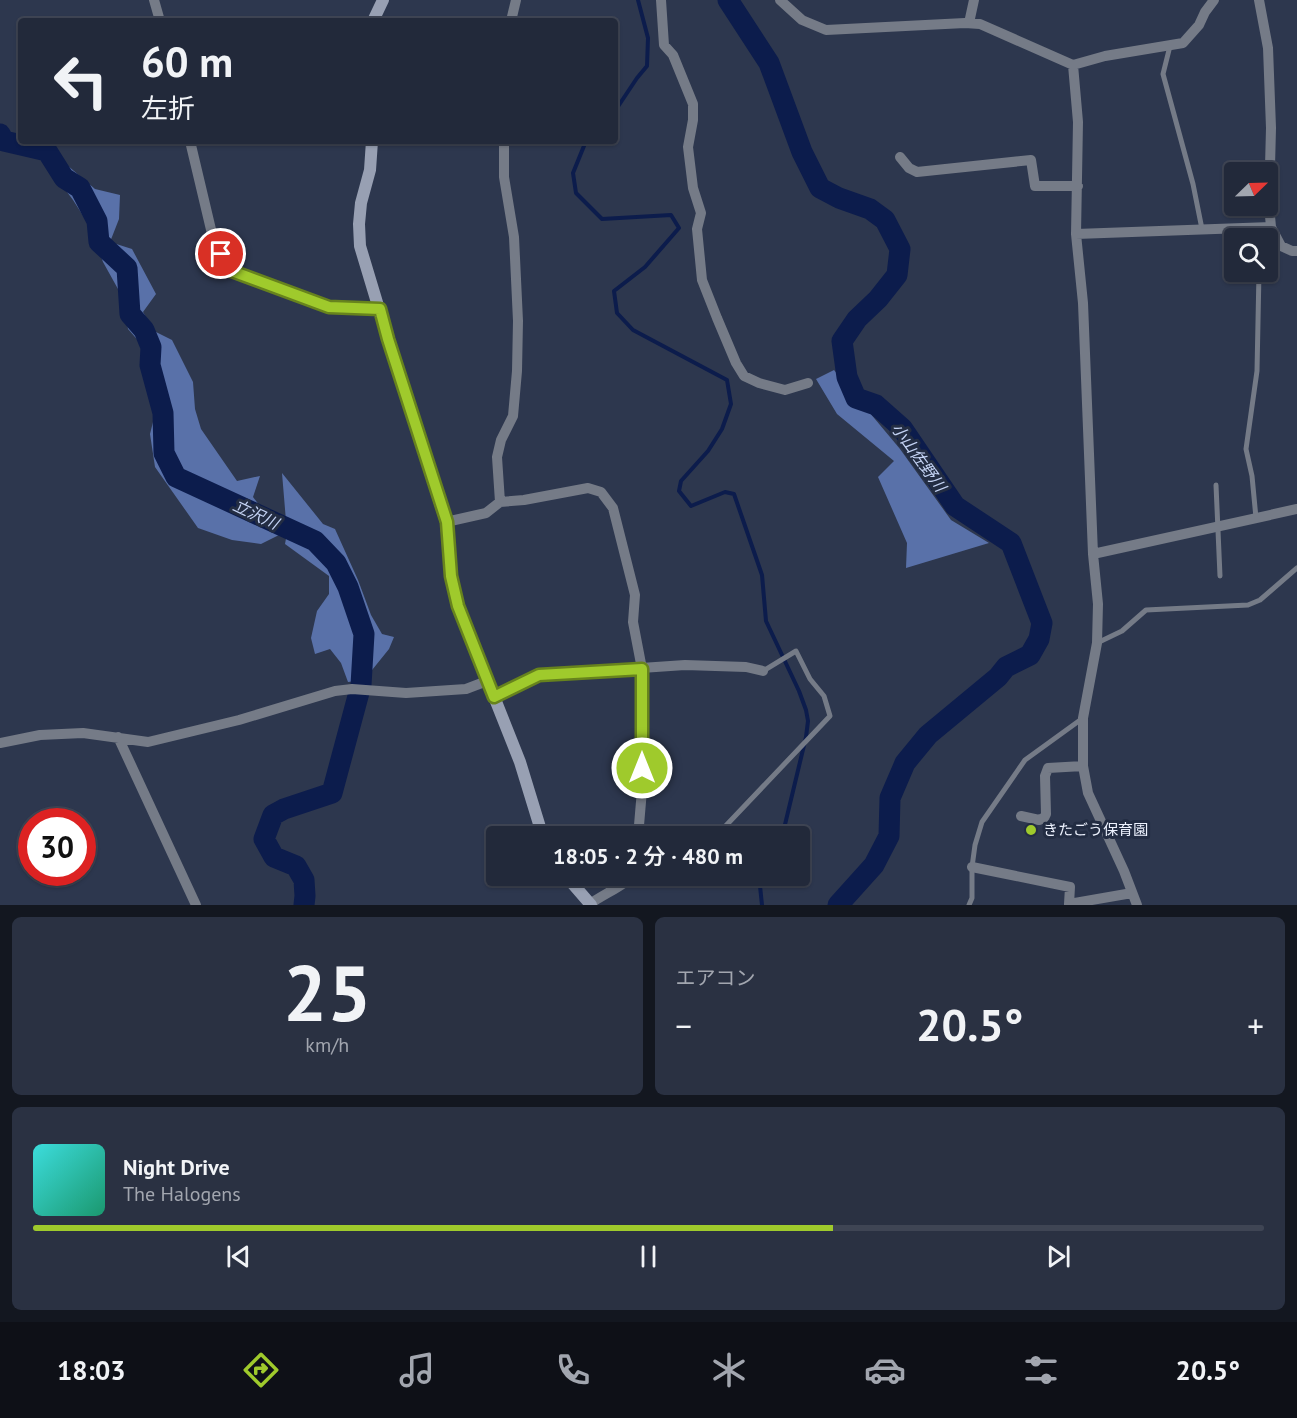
<!DOCTYPE html>
<html lang="ja">
<meta charset="utf-8">
<style>
:root{--surface:#22293a;--page:#2a3142;--text:#f1f3f6;--muted:#a2a6af;--line:#3f4554;--accent:#9fca2c}
body{margin:0;font-family:"PT Sans","Noto Sans JP",sans-serif;background:var(--page);color:var(--text);height:100vh;display:flex;flex-direction:column;font-size:22px;white-space:nowrap}
*{box-sizing:border-box;margin:0}
p{font-size:20px;color:var(--muted)}
.icon{flex:none;width:33px;height:33px;fill:none;stroke:currentColor;stroke-width:2;stroke-linecap:round;stroke-linejoin:round}
.map{position:relative;height:905px;overflow:hidden}
.panel{display:flex;flex-direction:column;gap:12px;padding:12px;background:#131720;flex:1}
.panel>*{flex:none}
.guide{position:absolute;left:18px;top:18px;width:600px;height:126px;border-radius:6px;box-shadow:0 2px 4px #0004,0 0 0 2px var(--line);background:#22293a;color:var(--text);overflow:hidden}
.needle{width:39px;rotate:67deg}
.fabs{position:absolute;left:1224px;top:162px;display:grid;gap:12px}
.fabs a{display:grid;place-items:center;width:54px;height:54px;border-radius:6px;background:var(--surface);box-shadow:0 2px 4px #0004,0 0 0 2px var(--line);font-size:30px}
.speed{position:absolute;left:18px;top:808px;display:flex;gap:12px;font-size:30px;font-weight:700;text-align:center}
.speed>*{display:grid;place-content:center;width:78px;height:78px;border-radius:50%;background:var(--surface);box-shadow:0 2px 4px #0004,0 0 0 2px var(--line);line-height:1}
.speed .limit{border:9px solid #d22;background:#fff;color:#111}
.pin{position:absolute;display:grid;place-items:center;width:51px;height:51px;color:#fff;margin:-26px;border:3px solid #fff;border-radius:50%;box-shadow:0 2px 6px #0007}
.me{position:absolute;width:66px;margin:-33px;rotate:0deg;stroke-linejoin:round;filter:drop-shadow(0 0 4px #0008)}
.turn{display:flex;align-items:center;gap:21px;height:126px;padding:0 24px;font-size:27px}
.turn .icon{width:78px;height:78px;stroke-width:2.5}
.turn b{display:block;font-size:42px;line-height:51px}
.big{font-size:45px;font-weight:600;line-height:1.1}
.panel .widget{flex:1;display:flex;flex-direction:column;justify-content:center;gap:9px;min-width:0;padding:0 21px;border-radius:9px;background:var(--page)}
.panel .dial{align-items:center;gap:0}
.dial b{font-size:78px;line-height:1}
.song{display:flex;align-items:center;gap:18px}
.cover{width:72px;height:72px;border-radius:9px;background:linear-gradient(135deg,hsl(180 70% 55%),hsl(160 70% 35%))}
.played{height:6px;border-radius:3px;background:linear-gradient(90deg,var(--accent) 65%,var(--line) 65%)}
.keys{display:flex;justify-content:space-around;direction:ltr}
.heat{display:flex;justify-content:space-between;align-items:center;font-size:33px;direction:ltr}
.panel .tiles{flex:1;display:grid;gap:12px;grid-template-columns:1fr 1fr}
.widget:last-child{grid-column:span 2}
.trip{position:absolute;left:486px;top:826px;width:324px;height:60px;border-radius:6px;background:var(--surface);box-shadow:0 2px 4px #0004,0 0 0 2px var(--line);font-weight:600;line-height:60px;text-align:center}
.dock{display:flex;height:96px;justify-content:space-around;align-items:center;background:#0e1017;color:var(--muted)}
.dock .icon{width:42px;height:42px}
.dock .selected{color:var(--accent)}
.dock b{font-size:27px;color:var(--text)}
.map>svg:first-child{display:block}
</style>
<div class="map">
<svg width="1297" height="905" viewBox="0 0 1297 905">
<rect width="100%" height="100%" fill="#2d374e"/>
<path fill="#5971a9" d="M 38,153 L 67,165 L 95,189 L 120,195 L 119,219 L 110,242 L 132,249 L 156,294 L 143,312 L 154,331 L 172,340 L 193,382 L 195,409 L 201,429 L 237,481 L 260,476 L 253,497 L 281,534 L 261,544 L 232,540 L 198,528 L 155,467 L 150,434 L 157,406 L 142,345 L 128,329 L 123,298 L 103,262 L 91,228 L 73,200 Z
M 834,370 L 900,449 L 951,520 L 989,543 L 906,568 L 907,543 L 878,477 L 894,461 L 837,414 L 816,379 Z
M 282,473 L 323,524 L 335,529 L 358,580 L 371,615 L 382,634 L 394,637 L 389,649 L 364,680 L 348,682 L 341,663 L 330,649 L 315,654 L 311,638 L 317,611 L 329,594 L 329,576 L 285,544 L 287,533 Z"/>
<g fill="none" stroke-linecap="round" stroke-linejoin="round">
<path stroke="#0c1c4c" stroke-width="4" d="M 615,111 L 637,78 L 647,66 L 648,38 L 638,0
M 586,141 L 573,173 L 576,193 L 602,219 L 671,215 L 679,228 L 645,267 L 614,291 L 617,313 L 633,330 L 727,380 L 731,404 L 722,429 L 708,451 L 681,481 L 679,491 L 691,506 L 725,492 L 734,494 L 762,575 L 766,621 L 799,691 L 806,710 L 808,721 L 806,737 L 782,837
M 762,905 L 760,886 L 763,876"/>
<path stroke="#0c1c4c" stroke-width="21" d="M 728,0 L 769,63 L 802,152 L 820,188 L 839,198 L 870,209 L 885,220 L 900,249 L 897,275 L 878,299 L 857,319 L 842,341 L 847,377 L 856,398 L 876,405 L 902,428 L 955,506 L 1011,543 L 1042,623 L 1039,639 L 1030,655 L 1006,667 L 998,677 L 928,735 L 905,763 L 890,798 L 889,836 L 874,865 L 838,905
M 0,134 L 4,141 L 47,151 L 64,178 L 80,188 L 97,221 L 99,242 L 127,268 L 130,314 L 144,330 L 151,347 L 150,365 L 163,413 L 164,453 L 176,477 L 315,541 L 336,563 L 348,587 L 364,634 L 361,685 L 332,793 L 284,809 L 273,815 L 264,839 L 274,857 L 296,866 L 304,880 L 305,896 L 304,905"/>
<path stroke="#757b87" stroke-width="5" d="M 1170,46 L 1163,74 L 1193,184 L 1202,229
M 1216,485 L 1220,576
M 1256,518 L 1252,476 L 1246,449 L 1257,371 L 1259,272
M 1097,643 L 1122,631 L 1146,610 L 1248,605 L 1260,600 L 1297,568
M 717,835 L 830,716 L 824,696 L 810,679 L 796,651 L 763,671
M 969,905 L 972,898 L 972,867 L 975,845 L 982,822 L 1025,760 L 1083,718"/>
<path stroke="#757b87" stroke-width="10" d="M 154,0 L 160,21
M 661,0 L 664,45 L 673,55 L 693,104 L 693,120 L 688,147 L 693,188 L 701,213 L 697,229 L 702,280 L 717,318 L 736,363 L 744,376 L 759,383 L 785,390 L 808,383
M 780,0 L 802,20 L 826,30 L 965,23 L 980,24 L 1073,65 L 1105,56 L 1183,43 L 1199,25 L 1205,12 L 1214,0
M 1259,0 L 1268,48 L 1271,128 L 1269,205 L 1271,227 L 1281,246 L 1292,251 L 1297,251
M 511,21 L 516,0
M 969,23 L 974,0
M 1073,65 L 1078,122 L 1076,234 L 1083,303 L 1093,554 L 1098,604 L 1097,643 L 1083,718 L 1083,766 L 1088,793 L 1124,871 L 1137,905
M 190,141 L 213,238 L 229,270 L 329,307 L 380,309
M 900,157 L 909,168 L 917,172 L 1031,160 L 1035,186 L 1078,186
M 1076,234 L 1271,227
M 500,502 L 497,457 L 501,440 L 513,416 L 517,371 L 518,321 L 514,237 L 504,177 L 504,141
M 446,522 L 486,513 L 500,502 L 524,500 L 588,488 L 601,492 L 613,508 L 635,595 L 633,622 L 642,669 L 642,790 L 638,837
M 1093,554 L 1297,509
M 494,697 L 539,675 L 685,665 L 746,667 L 763,671
M 118,737 L 196,905
M 0,743 L 40,735 L 83,733 L 148,742 L 239,720 L 335,691 L 352,689 L 406,693 L 466,689 L 487,681
M 1021,816 L 1039,820 L 1044,818 L 1046,814 L 1045,776 L 1048,768 L 1083,766
M 972,867 L 1070,887 L 1069,904 L 1132,893
M 590,904 C 600,896 627,884 632,876"/>
<path stroke="#98a0b3" stroke-width="12" d="M 373,21 L 383,0
M 372,141 L 370,170 L 361,203 L 359,224 L 360,246 L 388,339 L 446,522 L 451,576 L 458,606 L 520,762 L 543,837
M 566,876 L 591,905"/>
</g>
<g fill="none" stroke-linecap="round" stroke-linejoin="round">
<defs>
<path id="route" d="M 221,254 L 229,270 L 329,307 L 380,309 L 388,339 L 447,522 L 451,576 L 458,606 L 494,697 L 539,675 L 642,669 L 642,768"/>
</defs>
<use href="#route" stroke="#67831d" stroke-width="15"/>
<use href="#route" stroke="#9fca2c" stroke-width="10"/>
</g>
<circle fill="#9fca2c" stroke="#232d43" stroke-width="2" cx="1031" cy="830" r="6"/>
<g text-anchor="middle" stroke-width="6" stroke-linejoin="round" paint-order="stroke">
<g font-size="15" fill="#edf2fe" stroke="#232d43" text-anchor="start">
<text x="1043" y="835">きたごう保育園</text>
</g>
<g font-size="16" font-style="italic" fill="#c4d3f4" stroke="#232d43">
<text transform="translate(919 457) rotate(54)" y="6">小山佐野川</text>
<text transform="translate(256 514) rotate(25)" y="6">立沢川</text>
</g>
</g>
</svg>
<div class="fabs">
<a><svg class="needle" viewBox="-14 -14 28 28"><path d="M0-13l5 13h-10z" fill="#e53935"/><path d="M0 13l5-13h-10z" fill="#a2a6af"/></svg></a>
<a><svg class="icon" aria-label="search" viewBox="0 0 24 24"><circle cx="10" cy="10" r="6"/><path d="M15 15l6 6"/></svg></a>
</div>
<div class="speed"><div class="limit">30</div></div>
<div class="pin" style="left:221px;top:254px;background:#d93025"><svg class="icon" aria-label="arrive" viewBox="0 0 24 24"><path d="M6 21V4h12l-3 4 3 4H6"/></svg></div>
<svg class="me" style="left:642px;top:768px" viewBox="-20 -20 40 40"><circle r="17" fill="#9fca2c" stroke="#fff" stroke-width="3"/><path d="M0-11L8 9 0 5-8 9z" fill="#fff"/></svg>
<div class="trip">18:05 · 2 分 · 480 m</div>
<div class="guide">
<div class="turn"><svg class="icon" aria-label="left" viewBox="0 0 24 24"><path d="M17 20v-9H6M10 6l-5 5 5 5"/></svg><div><b>60 m</b>左折</div></div>
</div>
</div>
<section class="panel">
<div class="tiles">
<div class="widget dial"><b>25</b><p>km/h</p></div>
<div class="widget"><p>エアコン</p>
<div class="heat"><a>−</a><b class="big">20.5°</b><a>+</a></div>
</div>
<div class="widget">
<div class="song"><i class="cover"></i><div><b>Night Drive</b><p>The Halogens</p></div></div>
<div class="played"></div>
<div class="keys"><svg class="icon" aria-label="previous" viewBox="0 0 24 24"><path d="M18 5L8 12l10 7zM5 5v14"/></svg><svg class="icon" aria-label="pause" viewBox="0 0 24 24"><path d="M8 5v14M16 5v14"/></svg><svg class="icon" aria-label="next" viewBox="0 0 24 24"><path d="M6 5l10 7-10 7zM19 5v14"/></svg></div>
</div>
</div>
</section>
<nav class="dock">
<b>18:03</b>
<svg class="icon selected" aria-label="directions" viewBox="0 0 24 24"><path d="M12 3l9 9-9 9-9-9zM9 14v-3h6M13 9l2 2-2 2"/></svg>
<svg class="icon" aria-label="music" viewBox="0 0 24 24"><path d="M9 18V5l10-2v13"/><circle cx="6" cy="18" r="3"/><circle cx="16" cy="16" r="3"/></svg>
<svg class="icon" aria-label="phone" viewBox="0 0 24 24"><path d="M5 4h4l2 5-3 2q2 4 5 5l2-3 5 2v4C11 20 4 13 5 4z"/></svg>
<svg class="icon" aria-label="climate" viewBox="0 0 24 24"><path d="M12 3v18M4 7l16 10M4 17L20 7"/></svg>
<svg class="icon" aria-label="car" viewBox="0 0 24 24"><path d="M5 17H2v-5l4-1 3-4h7l3 4 3 1v5h-3M9 17h6M6 11h13"/><circle cx="7" cy="17" r="2"/><circle cx="17" cy="17" r="2"/></svg>
<svg class="icon" aria-label="filters" viewBox="0 0 24 24"><path d="M4 7h16M4 17h16"/><circle cx="9" cy="7" r="2"/><circle cx="15" cy="17" r="2"/></svg>
<b>20.5°</b>
</nav>
